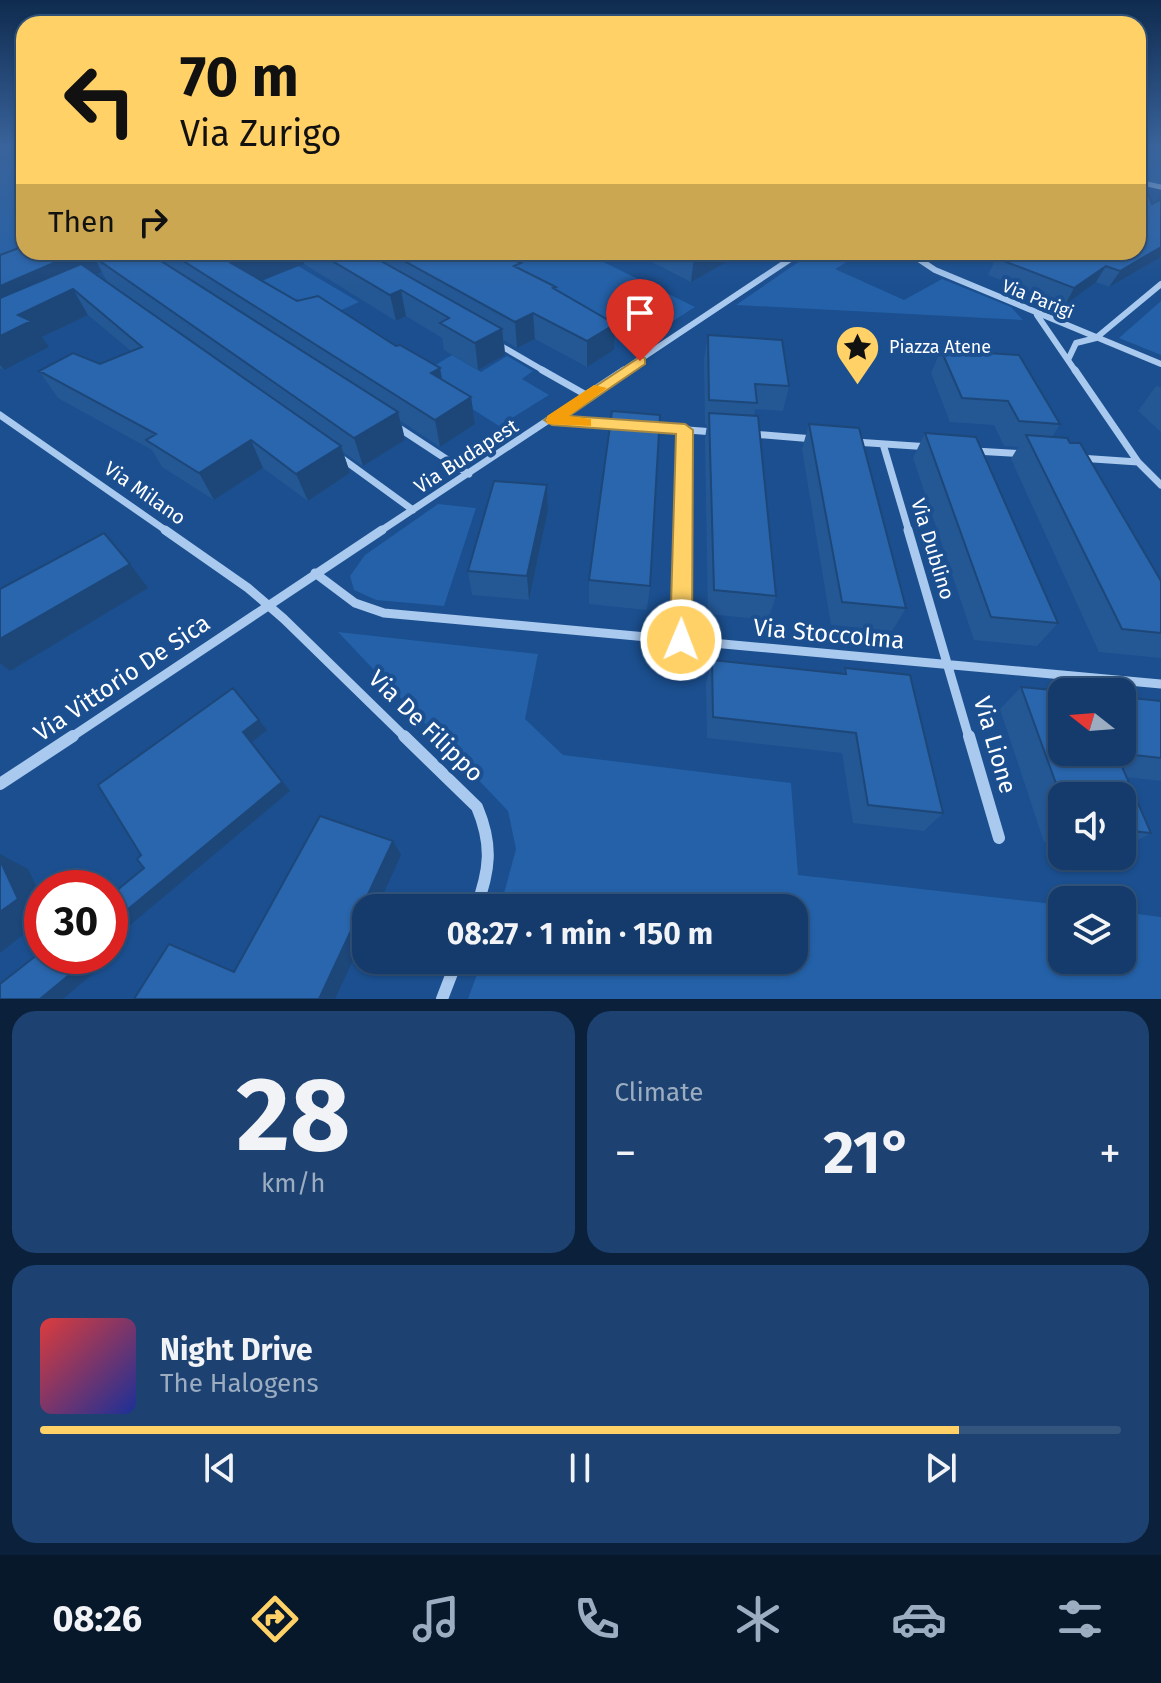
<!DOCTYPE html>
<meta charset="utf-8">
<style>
:root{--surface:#143b6b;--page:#1d4271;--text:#f1f3f6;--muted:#9dadc1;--line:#33557e;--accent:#ffd166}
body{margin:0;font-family:"Fira Sans",sans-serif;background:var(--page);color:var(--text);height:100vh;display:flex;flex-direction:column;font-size:30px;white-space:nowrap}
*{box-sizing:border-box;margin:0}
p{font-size:26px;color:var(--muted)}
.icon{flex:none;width:44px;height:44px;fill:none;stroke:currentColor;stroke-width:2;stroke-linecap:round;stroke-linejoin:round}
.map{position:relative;height:999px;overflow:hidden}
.details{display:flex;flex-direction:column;gap:12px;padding:12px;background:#0b203b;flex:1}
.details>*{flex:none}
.banner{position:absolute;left:16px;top:16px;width:1130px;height:244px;border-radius:24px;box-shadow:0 2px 6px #0004,0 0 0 2px var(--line);background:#ffd166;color:#111;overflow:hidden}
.needle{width:52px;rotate:287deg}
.tools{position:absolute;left:1048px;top:678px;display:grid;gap:16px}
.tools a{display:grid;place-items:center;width:88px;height:88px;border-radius:16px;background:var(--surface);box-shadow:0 2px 6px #0004,0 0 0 2px var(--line);font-size:40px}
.speed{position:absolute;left:24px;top:870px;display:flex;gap:16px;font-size:40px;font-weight:700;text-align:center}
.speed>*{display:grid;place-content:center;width:104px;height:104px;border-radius:50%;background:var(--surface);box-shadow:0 2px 6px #0004,0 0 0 2px var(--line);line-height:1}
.speed .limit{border:12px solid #d22;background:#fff;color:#111}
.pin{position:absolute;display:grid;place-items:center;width:68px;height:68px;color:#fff;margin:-82px -34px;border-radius:50% 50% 50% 0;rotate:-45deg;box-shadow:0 0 8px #0007}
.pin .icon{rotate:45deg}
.me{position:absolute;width:88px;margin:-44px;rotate:1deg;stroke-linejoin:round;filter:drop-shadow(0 0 6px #0008)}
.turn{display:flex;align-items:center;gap:28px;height:168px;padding:0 32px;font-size:36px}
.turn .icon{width:104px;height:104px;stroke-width:2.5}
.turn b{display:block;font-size:56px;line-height:68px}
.then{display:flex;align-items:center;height:76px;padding:0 32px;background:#0003;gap:16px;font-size:30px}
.big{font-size:60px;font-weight:700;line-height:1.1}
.details .card{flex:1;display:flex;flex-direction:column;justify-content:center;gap:12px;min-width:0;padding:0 28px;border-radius:24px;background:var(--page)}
.details .dial{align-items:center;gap:0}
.dial b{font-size:104px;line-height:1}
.song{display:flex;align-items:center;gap:24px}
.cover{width:96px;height:96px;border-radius:12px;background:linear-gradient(135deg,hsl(0 70% 55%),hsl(230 70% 35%))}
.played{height:8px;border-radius:4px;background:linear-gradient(90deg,var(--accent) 85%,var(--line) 85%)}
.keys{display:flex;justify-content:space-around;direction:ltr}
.heat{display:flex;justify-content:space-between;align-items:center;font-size:44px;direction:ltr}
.details .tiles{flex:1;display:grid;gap:12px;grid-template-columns:1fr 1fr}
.card:last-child{grid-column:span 2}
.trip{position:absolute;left:352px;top:894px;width:456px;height:80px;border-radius:24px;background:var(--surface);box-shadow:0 2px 6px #0004,0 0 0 2px var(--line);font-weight:700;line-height:80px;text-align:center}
.tab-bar{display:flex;height:128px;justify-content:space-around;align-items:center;background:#08182b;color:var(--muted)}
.tab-bar .icon{width:56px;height:56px}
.tab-bar .active{color:var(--accent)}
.tab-bar b{font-size:36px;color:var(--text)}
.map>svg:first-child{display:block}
</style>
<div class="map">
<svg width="1161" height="999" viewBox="0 0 1161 999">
<rect width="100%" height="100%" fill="#1b4f8f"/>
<path fill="#2461a8" d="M 0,147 L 24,147 L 24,252 L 0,275 Z
M 1138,147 L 1161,154 L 1161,185 L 1138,181 Z
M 468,252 L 583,252 L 695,307 L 634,346 Z
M 813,252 L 863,252 L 835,269 L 904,300 L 942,279 L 1011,307 L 1023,320 L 736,305 Z
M 298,266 L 359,302 L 326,317 L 297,299 L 279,308 L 248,287 Z
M 1161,301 L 1161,355 L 1119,338 Z
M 452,355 L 481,372 L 507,356 L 533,371 L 522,379 L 549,395 L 499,426 L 419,375 Z
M 438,504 L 476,508 L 444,606 L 376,600 L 354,590 L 350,576 L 365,555 Z
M 338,632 L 538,654 L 525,719 L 563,755 L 791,783 L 798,875 L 1062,905 L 1062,960 L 1122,960 L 1122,912 L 1161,917 L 1161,999 L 468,999 L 482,960 L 794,960 L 794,908 L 500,908 L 516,849 L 508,811 Z"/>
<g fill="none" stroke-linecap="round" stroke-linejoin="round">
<path stroke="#a9c9ee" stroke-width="5" d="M 1138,182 L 1161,187"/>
<path stroke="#a9c9ee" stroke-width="6" d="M 908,252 L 935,270 L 1161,364
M 1037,315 L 1076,372
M 496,343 L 546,372
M 1068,360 L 1076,343 L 1096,338 L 1161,284
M 621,372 L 801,252"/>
<path stroke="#a9c9ee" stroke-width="7" d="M 542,370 L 588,396
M 1075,370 L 1138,462 L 1161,485
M 0,415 L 168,532
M 552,420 L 618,425
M 396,426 L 469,474
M 648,427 L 714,432
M 752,434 L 814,439
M 855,442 L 930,447
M 883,444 L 909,532
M 975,451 L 1025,454
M 340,457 L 413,510
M 1079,458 L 1138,462
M 379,532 L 624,370
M 683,532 L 685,430"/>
<path stroke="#a9c9ee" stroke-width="9" d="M 165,530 L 248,588 L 284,619 L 406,738
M 908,530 L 969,738
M 315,573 L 355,603 L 384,613 L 1161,684
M 681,640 L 683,530
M 70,738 L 382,530"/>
<path stroke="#a9c9ee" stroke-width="12" d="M 404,736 L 477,807 C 493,845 490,870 476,908
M 969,736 L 999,838
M 0,784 L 73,736
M 442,999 L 457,960"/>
</g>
<path fill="#245895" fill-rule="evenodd" d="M 1161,199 L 1161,257 L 1109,287 L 1096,282 L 1065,305 L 988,275 L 996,258 L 1004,253 L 1000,252 L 1138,252 L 1152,204 Z
M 152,252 L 498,252 L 521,270 L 556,287 L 556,290 L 615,324 L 614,350 L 587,367 L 535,339 L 517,348 L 504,340 L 505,355 L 478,370 L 444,350 L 442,338 L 406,316 L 396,321 L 304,264 L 261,280 L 297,301 L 396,346 L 440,368 L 442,380 L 471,397 L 475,424 L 440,447 L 401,421 L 405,440 L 363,466 L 343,452 L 350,473 L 308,501 L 263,468 L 214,500 L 162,467 L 152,450 L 58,398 L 39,371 L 100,364 L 131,351 L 88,315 L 42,337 L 49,347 L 4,370 L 0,368 L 0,255 L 154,256 ZM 102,272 L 107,282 L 97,275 Z
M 632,252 L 745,252 L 691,282 Z
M 708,335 L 789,386 L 783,411 L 755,409 L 754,416 L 776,596 L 768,620 L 708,614 L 705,438 L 707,425 L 705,424 L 704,359 Z
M 941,350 L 1060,424 L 1052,437 L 1161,581 L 1161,658 L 1099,652 L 1011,459 L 1018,447 L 1004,446 L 994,425 L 950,422 L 931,373 Z
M 1156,386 L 1161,387 L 1161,432 L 1138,411 Z
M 809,424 L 906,608 L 892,631 L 831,625 L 802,449 Z
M 925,433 L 1058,623 L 1037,646 L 974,640 L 913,458 Z
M 547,485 L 548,510 L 529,600 L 472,595 L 468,571 Z
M 589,580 L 650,586 L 647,610 L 589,604 Z
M 712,660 L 842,674 L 845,668 L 943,813 L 924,831 L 853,823 L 842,753 L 707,738 L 706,683 Z
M 1021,687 L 1161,701 L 1161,781 L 1126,777 L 1151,833 L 1122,849 L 1122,796 L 1062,796 L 1062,844 L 1044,842 L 1000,709 Z"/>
<path fill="#1d4779" d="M 1161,239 L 1161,257 L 1109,287 L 1120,271 Z
M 79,252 L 146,252 L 94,257 L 102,272 L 0,320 L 0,286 Z
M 262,252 L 301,252 L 304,264 L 241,288 L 231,263 Z
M 704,252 L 745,252 L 691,282 L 694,257 Z
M 1106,266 L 1096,282 L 1065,305 L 1074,288 Z
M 73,289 L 88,315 L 42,337 L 49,347 L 4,370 L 0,365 L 0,336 L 18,315 Z
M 401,290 L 406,316 L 396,321 L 390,295 Z
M 533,313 L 535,339 L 517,348 L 515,322 Z
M 615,324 L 614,350 L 587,367 L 587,341 Z
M 502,329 L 505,355 L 478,370 L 475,343 Z
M 440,368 L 445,395 L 431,373 Z
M 471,397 L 475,424 L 440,447 L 435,420 Z
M 398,412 L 405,440 L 363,466 L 354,438 Z
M 251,440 L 263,468 L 214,500 L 199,473 Z
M 341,446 L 350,473 L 308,501 L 296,474 Z
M 547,485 L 548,510 L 529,600 L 527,576 Z
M 130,564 L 148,588 L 10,671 L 0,663 L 0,639 Z
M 259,720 L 267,730 L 252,742 L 290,791 L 117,936 L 123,948 L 63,999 L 40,999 L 92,956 L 110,956 L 110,924 L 243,732 Z
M 393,841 L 401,855 L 377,908 L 366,908 L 366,932 L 335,999 L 319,999 Z
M 0,854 L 28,869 L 42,898 L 42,920 L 0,953 Z"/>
<path fill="#2a66ad" stroke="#1d4779" stroke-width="2" d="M 1138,167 L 1152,204 L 1161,199 L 1161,247 L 1120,271 L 1106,266 L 1074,288 L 996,258 L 1006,252 L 1138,252 Z
M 24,246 L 24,252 L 79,252 L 0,286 L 0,255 Z
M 106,252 L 147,252 L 398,412 L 354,438 L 94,257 Z
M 169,252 L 262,252 L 231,263 L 297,301 L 318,296 L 396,346 L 400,345 L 440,368 L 431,373 L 471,397 L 435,420 Z
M 317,252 L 365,252 L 502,329 L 475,343 L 440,323 L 449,318 L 401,290 L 390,295 Z
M 388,252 L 498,252 L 521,263 L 514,266 L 556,287 L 553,288 L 615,324 L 587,341 L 533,313 L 515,322 Z
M 683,252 L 704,252 L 694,257 Z
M 81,264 L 341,446 L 296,474 L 251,440 L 199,473 L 146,440 L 156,434 L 39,371 L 73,353 L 100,364 L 142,347 L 73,289 L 18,315 L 31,321 L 0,336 L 0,298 Z
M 708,335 L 782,340 L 789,386 L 755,384 L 757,403 L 709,400 Z
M 941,350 L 1019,355 L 1060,424 L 1019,421 L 1008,401 L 962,398 Z
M 612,411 L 660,415 L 650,586 L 589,580 Z
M 709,413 L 758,416 L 776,596 L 714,590 Z
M 809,424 L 859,428 L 906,608 L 842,602 Z
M 925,433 L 976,437 L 1058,623 L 991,617 Z
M 1026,435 L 1067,438 L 1070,443 L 1080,443 L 1161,581 L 1161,633 L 1122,629 Z
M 494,481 L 547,485 L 527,576 L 468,571 Z
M 104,533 L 130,564 L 0,639 L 0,589 Z
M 712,660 L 846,674 L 845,668 L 910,675 L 943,813 L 868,805 L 856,733 L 713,717 Z
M 1021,687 L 1072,692 L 1062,692 L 1062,752 L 1122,752 L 1122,697 L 1161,701 L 1161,758 L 1116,753 L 1151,833 L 1122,830 L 1122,796 L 1062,796 L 1062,800 Z
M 233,688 L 259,720 L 243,732 L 282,782 L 110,924 L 110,896 L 144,868 L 137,859 L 141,855 L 98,785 Z
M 320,816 L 393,841 L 319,999 L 134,999 L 169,944 L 234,972 Z
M 0,860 L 18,899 L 0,912 Z
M 42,951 L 42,956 L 92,956 L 40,999 L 0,999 L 0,984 Z"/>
<linearGradient id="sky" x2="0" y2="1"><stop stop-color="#0f2b4f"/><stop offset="0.51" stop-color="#39639b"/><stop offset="1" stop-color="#39639b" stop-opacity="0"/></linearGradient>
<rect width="1161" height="287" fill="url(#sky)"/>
<path fill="#ffd166" stroke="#a68842" stroke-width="2" d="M 640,357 L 645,358 L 645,364 L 569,416 L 685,424 L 693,430 L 692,640 L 689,647 L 674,647 L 670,640 L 676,434 L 552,425 L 544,420 Z"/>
<path fill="#f59e0b" d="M 594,385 L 607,388 L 569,416 L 591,419 L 591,426 L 547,424 L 547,416 Z"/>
<defs>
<symbol id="sight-pin" viewBox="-11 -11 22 30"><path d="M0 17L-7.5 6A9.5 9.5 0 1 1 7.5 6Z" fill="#ffd166" stroke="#1b4f8f"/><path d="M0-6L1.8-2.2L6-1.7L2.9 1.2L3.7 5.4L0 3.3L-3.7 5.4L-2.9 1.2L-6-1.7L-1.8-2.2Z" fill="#111"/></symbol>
</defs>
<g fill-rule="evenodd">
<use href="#sight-pin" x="832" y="322" width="51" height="69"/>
</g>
<g text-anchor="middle" stroke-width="8" stroke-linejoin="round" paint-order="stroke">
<g font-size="18" fill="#fff" stroke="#1b4f8f">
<text transform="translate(1038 299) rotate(22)" y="6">Via Parigi</text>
</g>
<g font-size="18" fill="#fff" stroke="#1b4f8f" text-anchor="start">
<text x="889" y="353">Piazza Atene</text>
</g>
<g font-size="20" fill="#fff" stroke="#1b4f8f">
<text transform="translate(466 456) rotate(-33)" y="7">Via Budapest</text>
<text transform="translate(145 493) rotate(35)" y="7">Via Milano</text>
<text transform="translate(933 549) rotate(73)" y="7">Via Dublino</text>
</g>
<g font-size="24" fill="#fff" stroke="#1b4f8f">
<text transform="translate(829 634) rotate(5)" y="8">Via Stoccolma</text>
<text transform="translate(122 678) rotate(-34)" y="8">Via Vittorio De Sica</text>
<text transform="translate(426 726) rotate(44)" y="8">Via De Filippo</text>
<text transform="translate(995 745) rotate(74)" y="8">Via Lione</text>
</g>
</g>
</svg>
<div class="tools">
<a><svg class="needle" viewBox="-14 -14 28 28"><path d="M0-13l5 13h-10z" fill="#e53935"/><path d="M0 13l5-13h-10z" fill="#9dadc1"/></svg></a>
<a><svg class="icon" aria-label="sound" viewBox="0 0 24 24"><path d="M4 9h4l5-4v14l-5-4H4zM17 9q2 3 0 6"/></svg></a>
<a><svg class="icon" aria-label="layers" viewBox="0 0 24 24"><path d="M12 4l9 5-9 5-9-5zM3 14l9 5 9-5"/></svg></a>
</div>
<div class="speed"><div class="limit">30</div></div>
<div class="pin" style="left:640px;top:361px;background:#d93025"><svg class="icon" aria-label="arrive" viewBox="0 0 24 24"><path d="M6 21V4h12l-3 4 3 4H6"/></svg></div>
<svg class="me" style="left:681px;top:640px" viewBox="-20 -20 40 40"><circle r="17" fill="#ffd166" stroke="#fff" stroke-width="3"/><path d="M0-11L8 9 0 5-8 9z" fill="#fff"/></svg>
<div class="trip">08:27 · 1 min · 150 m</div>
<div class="banner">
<div class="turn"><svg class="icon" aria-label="left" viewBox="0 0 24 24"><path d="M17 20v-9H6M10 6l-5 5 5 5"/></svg><div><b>70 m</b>Via Zurigo</div></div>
<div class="then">Then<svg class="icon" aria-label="right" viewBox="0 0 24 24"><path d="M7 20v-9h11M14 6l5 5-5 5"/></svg></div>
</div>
</div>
<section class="details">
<div class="tiles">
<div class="card dial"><b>28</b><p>km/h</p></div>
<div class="card"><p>Climate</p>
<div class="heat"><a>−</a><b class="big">21°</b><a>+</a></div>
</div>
<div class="card">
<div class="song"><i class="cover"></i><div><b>Night Drive</b><p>The Halogens</p></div></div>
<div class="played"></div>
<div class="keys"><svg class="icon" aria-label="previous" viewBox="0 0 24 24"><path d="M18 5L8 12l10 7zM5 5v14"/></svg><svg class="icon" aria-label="pause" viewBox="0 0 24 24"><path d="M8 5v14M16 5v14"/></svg><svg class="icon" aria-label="next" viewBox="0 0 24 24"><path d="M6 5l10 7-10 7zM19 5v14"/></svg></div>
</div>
</div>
</section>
<nav class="tab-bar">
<b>08:26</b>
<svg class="icon active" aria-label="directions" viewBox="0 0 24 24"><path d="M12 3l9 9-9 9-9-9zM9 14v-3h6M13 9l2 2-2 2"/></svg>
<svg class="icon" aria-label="music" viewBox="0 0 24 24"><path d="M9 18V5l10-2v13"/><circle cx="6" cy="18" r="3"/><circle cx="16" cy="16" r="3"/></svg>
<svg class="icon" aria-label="phone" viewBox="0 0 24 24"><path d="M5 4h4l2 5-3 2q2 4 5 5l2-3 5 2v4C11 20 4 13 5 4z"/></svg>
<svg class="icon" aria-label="climate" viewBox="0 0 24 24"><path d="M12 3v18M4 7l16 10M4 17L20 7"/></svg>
<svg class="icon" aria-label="car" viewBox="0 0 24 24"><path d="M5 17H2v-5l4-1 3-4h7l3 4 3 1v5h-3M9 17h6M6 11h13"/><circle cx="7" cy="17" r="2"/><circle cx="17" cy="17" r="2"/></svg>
<svg class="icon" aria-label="filters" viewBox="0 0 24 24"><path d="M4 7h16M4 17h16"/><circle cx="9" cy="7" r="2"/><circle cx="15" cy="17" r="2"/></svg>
</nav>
